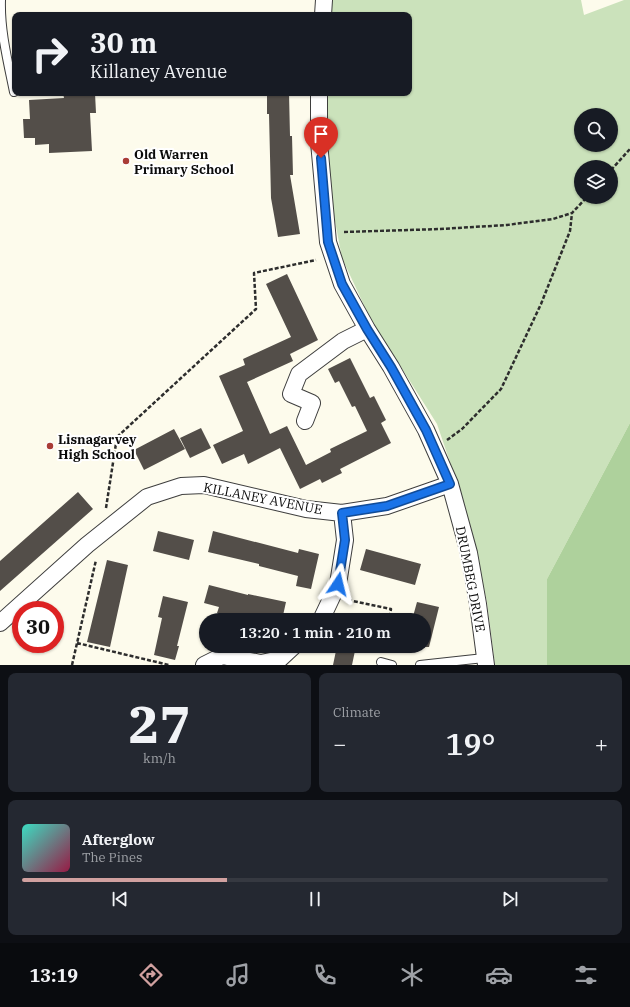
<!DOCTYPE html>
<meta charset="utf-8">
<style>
:root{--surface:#171b24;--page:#242831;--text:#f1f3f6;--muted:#9ea1a6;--line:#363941;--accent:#d1a1a0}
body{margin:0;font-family:"IBM Plex Serif",serif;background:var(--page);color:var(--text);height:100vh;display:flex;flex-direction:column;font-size:15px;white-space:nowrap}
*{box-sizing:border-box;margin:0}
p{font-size:13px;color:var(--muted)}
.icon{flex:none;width:22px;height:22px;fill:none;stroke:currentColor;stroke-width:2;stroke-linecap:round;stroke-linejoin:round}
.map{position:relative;height:665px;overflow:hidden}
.panel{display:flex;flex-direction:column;gap:8px;padding:8px;background:#0d0f14;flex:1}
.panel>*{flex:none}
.top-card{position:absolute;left:12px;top:12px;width:400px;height:84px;border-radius:8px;box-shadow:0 1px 3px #0004;background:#171b24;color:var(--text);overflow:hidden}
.controls{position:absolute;left:574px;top:108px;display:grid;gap:8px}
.controls a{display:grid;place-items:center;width:44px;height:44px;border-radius:50%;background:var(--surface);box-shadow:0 1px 3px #0004;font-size:20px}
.speed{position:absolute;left:12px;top:601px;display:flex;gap:8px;font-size:20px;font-weight:700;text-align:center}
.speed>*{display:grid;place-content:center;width:52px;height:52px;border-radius:50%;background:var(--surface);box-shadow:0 1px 3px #0004;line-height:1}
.speed .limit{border:6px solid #d22;background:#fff;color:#111}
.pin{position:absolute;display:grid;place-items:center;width:34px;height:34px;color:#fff;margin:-41px -17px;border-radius:50% 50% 50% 0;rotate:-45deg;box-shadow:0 0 4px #0007}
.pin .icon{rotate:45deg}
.me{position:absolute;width:44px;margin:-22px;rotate:10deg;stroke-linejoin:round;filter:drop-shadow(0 0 3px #0008)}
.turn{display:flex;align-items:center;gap:14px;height:84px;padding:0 12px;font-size:18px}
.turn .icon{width:52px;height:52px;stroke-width:2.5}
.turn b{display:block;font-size:28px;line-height:34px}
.big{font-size:30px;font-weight:600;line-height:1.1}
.panel .tile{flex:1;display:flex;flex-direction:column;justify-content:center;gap:6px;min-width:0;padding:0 14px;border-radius:8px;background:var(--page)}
.panel .dial{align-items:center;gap:0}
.dial b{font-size:52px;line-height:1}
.song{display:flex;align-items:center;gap:12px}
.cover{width:48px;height:48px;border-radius:6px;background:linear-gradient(135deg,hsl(170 70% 55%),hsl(340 70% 35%))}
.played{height:4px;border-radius:2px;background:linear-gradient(90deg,var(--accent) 35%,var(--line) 35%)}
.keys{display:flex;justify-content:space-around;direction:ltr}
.heat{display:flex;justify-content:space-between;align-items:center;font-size:22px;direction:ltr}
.panel .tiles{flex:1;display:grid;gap:8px;grid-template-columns:1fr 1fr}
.tile:last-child{grid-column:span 2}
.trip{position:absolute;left:199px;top:613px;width:232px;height:40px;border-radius:20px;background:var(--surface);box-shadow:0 1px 3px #0004;font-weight:600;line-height:40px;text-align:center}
.dock{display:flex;height:64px;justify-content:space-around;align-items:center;background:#090b0e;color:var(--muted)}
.dock .icon{width:28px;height:28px}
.dock .selected{color:var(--accent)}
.dock b{font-size:18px;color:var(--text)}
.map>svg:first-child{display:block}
</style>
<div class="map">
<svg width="630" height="665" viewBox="0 0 630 665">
<rect width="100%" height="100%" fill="#fdfbec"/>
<path fill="#cbe2bb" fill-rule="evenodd" d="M 330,0 L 581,0 L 584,15 L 624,0 L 630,0 L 630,423 L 547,579 L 547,665 L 495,665 L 487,602 L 465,506 L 437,424 L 370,318 L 342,258 L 334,216 L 328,173 L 326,93 L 409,93 L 409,15 L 329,15 ZM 581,115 L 611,115 L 611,145 L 581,145 ZM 581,167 L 611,167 L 611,197 L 581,197 Z"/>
<path fill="#aed19c" d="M 630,423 L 630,665 L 547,665 L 547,579 Z"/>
<path fill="#534e49" d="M 63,93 L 95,93 L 96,113 L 90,113 L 92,151 L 49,153 L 49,144 L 35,145 L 35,138 L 24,138 L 23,119 L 30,119 L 29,100 L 64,98 Z
M 267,93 L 289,93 L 290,136 L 292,136 L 293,175 L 290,175 L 300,234 L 278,237 L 271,198 L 269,114 L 267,114 Z
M 287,274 L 318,340 L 290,354 L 293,361 L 247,382 L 270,434 L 287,426 L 306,465 L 331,452 L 330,449 L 367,431 L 355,406 L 352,407 L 339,381 L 335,383 L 328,369 L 350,358 L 370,398 L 374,396 L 386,420 L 381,423 L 391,443 L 340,469 L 342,473 L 322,483 L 320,479 L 300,489 L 280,448 L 248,464 L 244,454 L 222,464 L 213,445 L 243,431 L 219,376 L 245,365 L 243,359 L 291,337 L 266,284 Z
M 201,428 L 211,448 L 190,458 L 180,438 Z
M 174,429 L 185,449 L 144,470 L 134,450 Z
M 78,492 L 93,509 L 0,591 L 0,561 Z
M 158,531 L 194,540 L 189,560 L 153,551 Z
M 213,531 L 298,553 L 299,549 L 319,554 L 311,589 L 296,586 L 298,576 L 259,566 L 259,564 L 208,552 Z
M 366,549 L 421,564 L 415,585 L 360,570 Z
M 107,560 L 128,565 L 110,647 L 87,642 Z
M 209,585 L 248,595 L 248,594 L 286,602 L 282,620 L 248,620 L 217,613 L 219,607 L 204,603 Z
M 163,596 L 188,602 L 177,646 L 179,646 L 175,660 L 154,655 L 162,618 L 158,617 Z
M 417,602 L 439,607 L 429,647 L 424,647 L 424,620 L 412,620 Z
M 337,646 L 356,646 L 352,665 L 333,665 Z"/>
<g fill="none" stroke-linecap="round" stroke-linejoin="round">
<defs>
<path id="service" d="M 1,0 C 0,31 8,62 14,92
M 381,662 L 392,665
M 420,665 L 484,658"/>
<path id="minor" d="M 323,15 L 324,0
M 319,93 L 319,142 L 328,242 L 342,284 L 367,329 L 391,367 L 426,430 L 450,484 L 469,553 L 478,604 L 486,665
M 305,421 L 312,403 L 291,394 L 299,374 L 343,341 L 367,329
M 321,620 L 338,584 L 345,540 L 342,513
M 0,623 L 87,545 L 147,497 L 181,486 L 204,485 L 306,509 L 342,513 L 387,506 L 450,484
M 204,665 L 222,656 L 261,663 L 280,659 L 294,646"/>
</defs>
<use href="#service" stroke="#3e3e3e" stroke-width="10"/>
<use href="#minor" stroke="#3e3e3e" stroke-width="18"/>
<path stroke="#2d2d2d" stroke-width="2.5" stroke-dasharray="4 2" stroke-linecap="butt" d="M 611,170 L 630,149
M 344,232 L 440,229 L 507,225 L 553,219 L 572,213 L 587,197
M 447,440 L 462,429 L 501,389 L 541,304 L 570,231 L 572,213
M 106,508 L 117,437 L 256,309 L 254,273 L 316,260
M 348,600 L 391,609 L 389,620
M 77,643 L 169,665
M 72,665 L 96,560"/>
<use href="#service" stroke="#fff" stroke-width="8"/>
<use href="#minor" stroke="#fff" stroke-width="16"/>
</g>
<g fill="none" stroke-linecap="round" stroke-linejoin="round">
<defs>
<path id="route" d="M 321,158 L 328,242 L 342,284 L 367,329 L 391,367 L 426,430 L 450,484 L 387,506 L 342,513 L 345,540 L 338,584"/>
</defs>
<use href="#route" stroke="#114b97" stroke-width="10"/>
<use href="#route" stroke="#1a73e8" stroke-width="7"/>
</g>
<g fill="#a93c36" stroke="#fff" stroke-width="1.5">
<circle cx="126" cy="161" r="4"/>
<circle cx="50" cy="446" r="4"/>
</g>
<g text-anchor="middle" stroke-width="4" stroke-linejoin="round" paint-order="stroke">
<g font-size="13" font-weight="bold" fill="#0b0b0b" stroke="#fff" text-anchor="start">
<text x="134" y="159">Old Warren<tspan x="134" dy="15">Primary School</tspan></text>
<text x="58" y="444">Lisnagarvey<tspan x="58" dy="15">High School</tspan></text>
</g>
<g font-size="13" fill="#0b0b0b" stroke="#fff">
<text transform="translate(263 498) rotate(11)" y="5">KILLANEY AVENUE</text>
<text transform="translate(471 579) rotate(79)" y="5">DRUMBEG DRIVE</text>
</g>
</g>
</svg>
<div class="controls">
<a><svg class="icon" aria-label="search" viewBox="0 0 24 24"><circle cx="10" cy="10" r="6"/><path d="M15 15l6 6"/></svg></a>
<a><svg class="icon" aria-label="layers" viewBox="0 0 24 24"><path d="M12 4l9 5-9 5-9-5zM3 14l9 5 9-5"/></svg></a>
</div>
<div class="speed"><div class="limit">30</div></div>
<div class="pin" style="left:321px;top:158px;background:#d93025"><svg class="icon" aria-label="arrive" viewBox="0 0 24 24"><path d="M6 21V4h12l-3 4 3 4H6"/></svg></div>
<svg class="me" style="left:338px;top:584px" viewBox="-20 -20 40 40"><path d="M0-17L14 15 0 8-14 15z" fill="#1a73e8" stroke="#fff" stroke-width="4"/></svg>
<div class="trip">13:20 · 1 min · 210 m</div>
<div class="top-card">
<div class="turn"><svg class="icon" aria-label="right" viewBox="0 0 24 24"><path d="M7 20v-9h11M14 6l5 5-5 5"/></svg><div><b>30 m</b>Killaney Avenue</div></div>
</div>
</div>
<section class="panel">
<div class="tiles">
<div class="tile dial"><b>27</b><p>km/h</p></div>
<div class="tile"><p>Climate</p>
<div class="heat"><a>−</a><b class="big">19°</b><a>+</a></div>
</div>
<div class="tile">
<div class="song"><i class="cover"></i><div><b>Afterglow</b><p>The Pines</p></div></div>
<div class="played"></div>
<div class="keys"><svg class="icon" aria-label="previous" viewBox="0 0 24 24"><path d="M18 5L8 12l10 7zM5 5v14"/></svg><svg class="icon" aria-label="pause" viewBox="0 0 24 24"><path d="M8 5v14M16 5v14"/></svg><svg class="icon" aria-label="next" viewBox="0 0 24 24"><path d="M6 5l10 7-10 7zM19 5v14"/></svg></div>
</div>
</div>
</section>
<nav class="dock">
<b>13:19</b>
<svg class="icon selected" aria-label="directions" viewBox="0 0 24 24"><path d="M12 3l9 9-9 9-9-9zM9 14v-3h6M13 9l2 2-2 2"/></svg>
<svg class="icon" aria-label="music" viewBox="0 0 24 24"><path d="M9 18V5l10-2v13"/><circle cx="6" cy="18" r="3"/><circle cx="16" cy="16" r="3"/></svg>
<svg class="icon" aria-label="phone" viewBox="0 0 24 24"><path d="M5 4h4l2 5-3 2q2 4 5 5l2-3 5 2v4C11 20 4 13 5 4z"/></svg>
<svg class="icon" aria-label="climate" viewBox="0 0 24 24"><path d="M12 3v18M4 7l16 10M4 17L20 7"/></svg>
<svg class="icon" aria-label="car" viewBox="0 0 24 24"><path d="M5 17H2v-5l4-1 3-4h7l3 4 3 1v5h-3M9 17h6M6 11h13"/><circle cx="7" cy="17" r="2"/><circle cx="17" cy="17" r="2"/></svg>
<svg class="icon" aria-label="filters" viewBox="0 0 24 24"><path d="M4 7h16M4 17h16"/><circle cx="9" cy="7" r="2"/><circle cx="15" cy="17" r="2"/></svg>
</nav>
